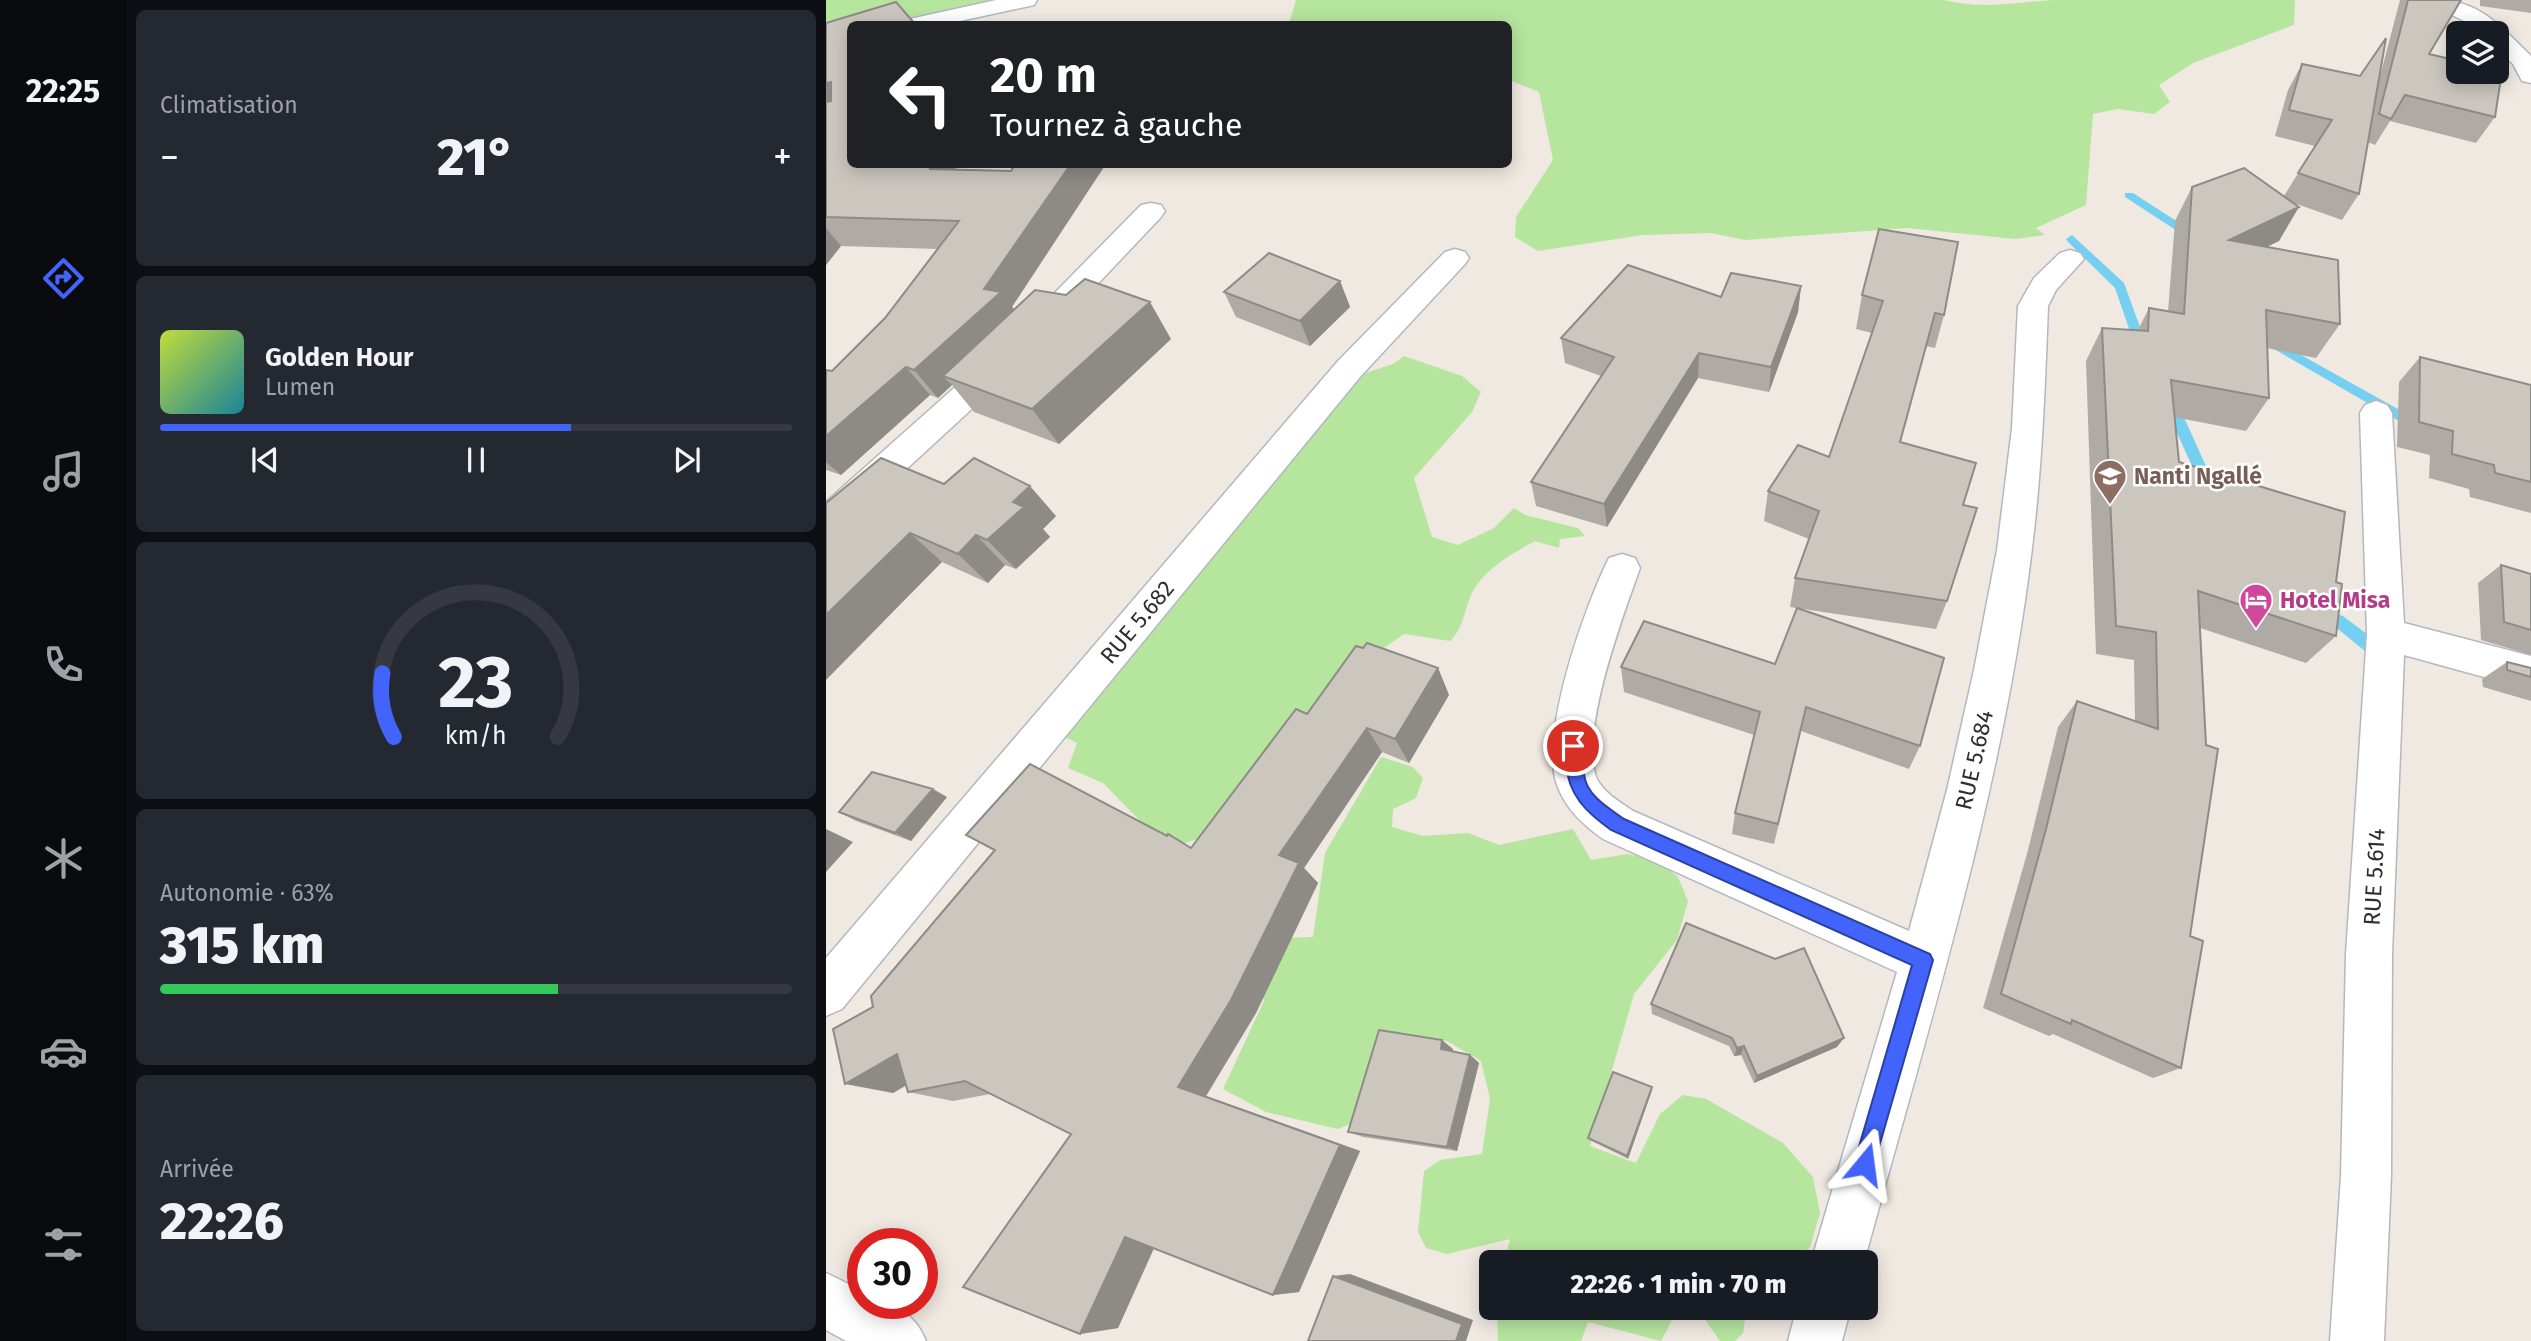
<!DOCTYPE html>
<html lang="fr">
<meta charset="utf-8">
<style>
:root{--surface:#171b24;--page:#242831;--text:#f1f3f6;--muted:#9ea1a6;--line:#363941;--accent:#4264fb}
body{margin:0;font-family:"Fira Sans",sans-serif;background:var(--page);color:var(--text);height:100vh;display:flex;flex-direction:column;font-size:26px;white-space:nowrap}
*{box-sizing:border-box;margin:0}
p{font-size:23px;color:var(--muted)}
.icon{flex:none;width:38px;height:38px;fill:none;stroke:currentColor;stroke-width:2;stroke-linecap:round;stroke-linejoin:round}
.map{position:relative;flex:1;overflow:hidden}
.side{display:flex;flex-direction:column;gap:10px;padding:10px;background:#0d0f14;width:700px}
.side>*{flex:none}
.top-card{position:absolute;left:21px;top:21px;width:665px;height:147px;border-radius:10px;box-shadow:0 4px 18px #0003;background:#202124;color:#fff;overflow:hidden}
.fabs{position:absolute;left:1620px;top:21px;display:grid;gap:14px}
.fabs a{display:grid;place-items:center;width:63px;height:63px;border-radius:10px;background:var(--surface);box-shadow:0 4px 18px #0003;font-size:35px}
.speed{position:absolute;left:21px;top:1228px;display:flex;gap:14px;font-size:35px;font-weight:700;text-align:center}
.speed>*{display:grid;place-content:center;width:91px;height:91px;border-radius:50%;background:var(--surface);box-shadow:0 4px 18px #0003;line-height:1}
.speed .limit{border:10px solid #d22;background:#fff;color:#111}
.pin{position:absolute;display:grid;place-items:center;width:60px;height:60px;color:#fff;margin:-30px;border:4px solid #fff;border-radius:50%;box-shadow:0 2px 7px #0007}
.me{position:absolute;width:77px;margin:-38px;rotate:16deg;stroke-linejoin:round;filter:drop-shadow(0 0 5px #0008)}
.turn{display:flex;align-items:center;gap:24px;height:147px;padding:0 28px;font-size:32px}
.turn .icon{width:91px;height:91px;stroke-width:2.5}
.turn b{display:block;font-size:49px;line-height:60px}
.big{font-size:52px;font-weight:800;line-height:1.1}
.side .tile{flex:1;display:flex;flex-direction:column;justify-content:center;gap:10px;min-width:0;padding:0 24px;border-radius:10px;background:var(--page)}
.side .dial{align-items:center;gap:0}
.dial svg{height:182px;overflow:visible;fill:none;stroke:var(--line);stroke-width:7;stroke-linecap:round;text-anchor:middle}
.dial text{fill:var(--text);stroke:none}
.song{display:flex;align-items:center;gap:21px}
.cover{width:84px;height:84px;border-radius:10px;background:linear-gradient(135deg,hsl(70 70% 55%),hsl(190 70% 35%))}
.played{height:7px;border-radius:4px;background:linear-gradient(90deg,var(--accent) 65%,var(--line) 65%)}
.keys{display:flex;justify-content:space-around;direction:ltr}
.heat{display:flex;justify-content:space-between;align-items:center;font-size:38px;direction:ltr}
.charge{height:10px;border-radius:5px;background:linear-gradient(90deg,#34c759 63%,var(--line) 0)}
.trip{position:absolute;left:653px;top:1250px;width:399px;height:70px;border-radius:10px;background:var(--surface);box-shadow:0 4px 18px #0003;font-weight:800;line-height:70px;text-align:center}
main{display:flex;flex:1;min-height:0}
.dock{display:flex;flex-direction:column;width:126px;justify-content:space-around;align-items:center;background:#090b0e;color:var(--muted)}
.dock .icon{width:49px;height:49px}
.dock .selected{color:var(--accent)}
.dock b{font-size:32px;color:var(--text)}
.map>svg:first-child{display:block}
</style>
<main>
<nav class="dock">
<b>22:25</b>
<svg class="icon selected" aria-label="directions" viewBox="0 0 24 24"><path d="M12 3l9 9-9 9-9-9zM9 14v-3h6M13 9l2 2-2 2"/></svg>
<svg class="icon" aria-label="music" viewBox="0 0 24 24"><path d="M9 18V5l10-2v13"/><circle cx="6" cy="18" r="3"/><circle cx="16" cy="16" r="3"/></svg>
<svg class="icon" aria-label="phone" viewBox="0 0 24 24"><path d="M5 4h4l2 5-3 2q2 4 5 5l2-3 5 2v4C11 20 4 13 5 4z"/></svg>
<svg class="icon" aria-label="climate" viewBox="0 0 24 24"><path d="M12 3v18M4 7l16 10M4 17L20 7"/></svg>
<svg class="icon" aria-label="car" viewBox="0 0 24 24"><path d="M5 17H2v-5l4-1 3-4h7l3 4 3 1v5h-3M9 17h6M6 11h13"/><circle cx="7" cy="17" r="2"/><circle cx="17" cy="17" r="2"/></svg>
<svg class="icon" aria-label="filters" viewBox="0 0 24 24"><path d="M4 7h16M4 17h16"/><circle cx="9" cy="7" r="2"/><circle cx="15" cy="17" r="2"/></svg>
</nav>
<section class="side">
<div class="tile"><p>Climatisation</p>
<div class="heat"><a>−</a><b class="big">21°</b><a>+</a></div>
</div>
<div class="tile">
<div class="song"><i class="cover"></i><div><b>Golden Hour</b><p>Lumen</p></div></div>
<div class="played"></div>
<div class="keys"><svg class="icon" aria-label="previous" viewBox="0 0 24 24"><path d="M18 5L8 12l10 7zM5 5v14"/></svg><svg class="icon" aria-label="pause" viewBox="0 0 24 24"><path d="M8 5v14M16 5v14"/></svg><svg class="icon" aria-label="next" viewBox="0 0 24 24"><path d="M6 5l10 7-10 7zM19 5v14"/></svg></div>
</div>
<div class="tile dial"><svg viewBox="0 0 100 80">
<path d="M14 69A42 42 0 1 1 86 69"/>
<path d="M14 69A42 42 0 0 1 9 41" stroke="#4264fb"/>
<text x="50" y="56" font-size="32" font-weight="700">23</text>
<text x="50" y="72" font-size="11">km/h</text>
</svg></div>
<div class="tile"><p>Autonomie · 63%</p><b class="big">315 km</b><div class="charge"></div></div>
<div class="tile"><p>Arrivée</p><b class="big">22:26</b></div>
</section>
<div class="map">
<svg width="1705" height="1341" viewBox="0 0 1705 1341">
<rect width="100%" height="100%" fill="#efe9e1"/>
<path fill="#b6e59e" d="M 0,0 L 163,0 C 111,17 54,21 0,27 Z
M 470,0 L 1118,0 C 1159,10 1188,2 1229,0 C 1308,0 1390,0 1469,0 L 1468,25 L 1367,63 L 1333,85 L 1344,102 L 1328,114 L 1292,109 L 1267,114 L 1260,205 L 1210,228 L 1219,235 L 1189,239 L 1081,228 L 919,240 L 885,233 L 817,235 L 712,251 L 689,237 L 690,217 L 727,160 L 713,92 L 683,80 L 682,24 L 463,24 Z
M 578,356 L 636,376 L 655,392 L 646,412 L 588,478 L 606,537 L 632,545 L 668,528 L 688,508 L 699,515 L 752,528 L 759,536 L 734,539 L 733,548 L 709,541 C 688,553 665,565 650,586 C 638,603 640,626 624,641 L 578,634 L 558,648 L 543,647 L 375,838 L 356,844 L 320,827 L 277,783 L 242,768 L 251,743 L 233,734 L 468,447 L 486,436 L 511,392 L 530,376 L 567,364 Z
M 555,757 L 587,767 L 597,778 L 590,798 L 567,809 L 566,827 L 597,836 L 642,833 L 673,845 L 747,829 L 765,860 L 802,854 L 831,860 L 852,877 L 862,901 L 851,940 L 808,994 L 764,1146 L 810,1163 L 834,1114 L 857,1095 L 880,1099 L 957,1143 L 987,1177 L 994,1213 L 984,1247 L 966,1262 L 678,1262 L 684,1239 L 621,1254 L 600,1248 L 592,1232 L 598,1171 L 614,1160 L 656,1154 L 664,1099 L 655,1061 L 621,1041 L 571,1039 L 538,1118 L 512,1129 L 440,1112 L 397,1089 L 438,1001 L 434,986 L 461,938 L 487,937 L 499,853 Z
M 671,1307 L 857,1307 L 850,1312 L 835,1341 L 762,1322 L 755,1341 L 672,1341 Z
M 870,1307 L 921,1307 L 917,1333 L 909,1341 L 894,1341 Z"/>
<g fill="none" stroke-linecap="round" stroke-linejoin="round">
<path fill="#75cff0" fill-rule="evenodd" d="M 1299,193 L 1307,193 L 1372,235 L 1370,238 L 1362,238 L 1299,197 Z
M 1246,235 L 1298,283 L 1322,349 L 1320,352 L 1312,352 L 1310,349 L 1289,288 L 1242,242 L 1240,239 Z
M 1445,338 L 1595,422 L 1595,428 L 1585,428 L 1441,345 L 1439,342 Z
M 1343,395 L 1350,400 L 1390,488 L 1388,492 L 1383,493 L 1376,488 L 1336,400 Z
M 1491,608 L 1517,616 L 1562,650 L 1564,655 L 1562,660 L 1550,660 L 1507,625 L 1486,618 L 1483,614 L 1486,610 Z"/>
<defs>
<path id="minor" d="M 170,0 L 211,0 L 208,5 L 120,24 L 81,24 L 84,19 Z
M 1611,0 C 1654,0 1675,27 1705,56 L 1705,83 L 1696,81 L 1687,64 L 1671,49 L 1671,33 L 1656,33 L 1648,26 L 1614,9 Z
M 325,203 L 335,205 L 339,211 L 335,217 L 234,324 L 223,327 L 212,324 L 208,317 L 212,310 L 315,205 Z
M 629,249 L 639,252 L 643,258 L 639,264 L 534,377 L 16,1009 L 0,1016 L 0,958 L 512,361 L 619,252 Z
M 1244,250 L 1254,253 L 1258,259 L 1230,290 L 1222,306 C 1219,387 1216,468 1206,548 C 1177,791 1102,1027 1038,1262 L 985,1262 L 1071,972 L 777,839 C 756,824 738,807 730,782 C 715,730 759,606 783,558 L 796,554 L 809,558 L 814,568 C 798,613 752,735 771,779 C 777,792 795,803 807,811 L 1083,931 L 1121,790 L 1148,670 L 1171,550 L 1186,428 L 1192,306 L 1208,278 L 1234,253 Z
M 175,353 L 186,356 L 191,364 L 186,372 L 12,532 L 0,536 L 0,502 L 164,356 Z
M 1550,401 L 1561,405 L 1566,413 L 1578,623 L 1705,656 L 1705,690 L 1578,655 L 1566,954 L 1565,1176 L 1558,1341 L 1504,1341 L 1515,1176 L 1520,954 L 1541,634 L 1534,413 L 1539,405 Z
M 971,1307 L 1025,1307 L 1016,1341 L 962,1341 Z"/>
<path id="tertiary" d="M 0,1273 L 37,1291 L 37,1304 C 68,1304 88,1311 100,1341 L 20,1341 L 0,1330 Z"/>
</defs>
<use href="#minor" stroke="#b4b7c1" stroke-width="3"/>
<use href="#tertiary" stroke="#b4b7c1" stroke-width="3"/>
<use href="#minor" fill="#fff" fill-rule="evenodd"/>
<use href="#tertiary" fill="#fff" fill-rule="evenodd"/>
</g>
<path fill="#afaba4" d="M 1574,0 L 1635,0 L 1603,54 L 1669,117 L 1650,143 L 1564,121 L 1549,145 L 1542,142 L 1533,194 L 1516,220 L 1468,203 L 1453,241 L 1440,247 L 1514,324 L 1490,358 L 1441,348 L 1443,398 L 1420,431 L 1348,417 L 1353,462 L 1510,582 L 1510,636 L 1480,663 L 1374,628 L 1364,936 L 1355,1068 L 1327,1078 L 1227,1034 L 1223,1036 L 1157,1008 L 1202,850 L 1232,727 L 1251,701 L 1309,721 L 1308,660 L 1270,654 L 1260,361 L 1276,328 L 1312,330 L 1323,308 L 1342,312 L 1349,221 L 1366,187 L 1458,196 L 1489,146 L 1449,136 L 1462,90 L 1476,64 L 1553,80 Z
M 1654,0 L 1705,0 L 1705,13 L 1654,6 Z
M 0,23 L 24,164 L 130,164 L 129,170 L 188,310 L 345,339 L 233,444 L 148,412 L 126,385 L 112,398 L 104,395 L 15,475 L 0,470 L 0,370 L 6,371 L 59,318 L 112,249 L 15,246 L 0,265 Z
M 514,281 L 524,307 L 484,346 L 410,317 L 398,292 Z
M 975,286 L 972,312 L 943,392 L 872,378 L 781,527 L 710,506 L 705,482 L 775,376 L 739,363 L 735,338 L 895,297 Z
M 1036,295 L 1118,315 L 1109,348 L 1100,346 L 1074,442 L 1137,505 L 1121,601 L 1110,629 L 964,607 L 969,578 L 983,539 L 938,521 L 942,491 L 1003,457 L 1046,333 L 1030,329 Z
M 1594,357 L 1705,385 L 1705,513 L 1644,497 L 1643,489 L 1603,478 L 1604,455 L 1571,447 L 1573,382 Z
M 118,484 L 230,516 L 217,529 L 224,537 L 190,569 L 179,565 L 162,583 L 116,562 L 0,503 Z
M 1675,565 L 1705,574 L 1705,655 L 1655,640 L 1652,583 Z
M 818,621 L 1094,746 L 1083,769 L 975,731 L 948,844 L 906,834 L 909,813 L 928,735 L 798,692 L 795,667 Z
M 537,648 L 612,668 L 623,695 L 583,763 L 556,752 L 478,868 L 492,883 L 430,1013 L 380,1096 L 534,1151 L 473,1292 L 447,1295 L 328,1248 L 292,1328 L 254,1334 L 245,1134 L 164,1094 L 127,1101 L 82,1092 L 80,1085 L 67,1093 L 47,1007 L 168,851 L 140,835 L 365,848 Z
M 1681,662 L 1705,668 L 1705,701 L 1657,687 L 1656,679 Z
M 121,797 L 85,841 L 30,821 L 13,812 Z
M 825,1004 L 1011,1047 L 928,1083 L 915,1055 L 908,1056 L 903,1046 L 826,1014 Z
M 627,1049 L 626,1051 L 644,1055 L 653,1063 L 631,1151 L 537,1137 L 522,1132 Z
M 826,1090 L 802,1159 L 764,1140 L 762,1138 Z"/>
<path fill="#8e8b86" d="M 5,82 L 24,109 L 0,117 L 0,83 Z
M 105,164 L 130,164 L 124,198 L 104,169 Z
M 245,164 L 280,164 L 186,307 L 195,320 L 117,376 L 126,385 L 112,398 L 88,370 L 158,289 Z
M 1473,207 L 1453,241 L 1385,274 L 1403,240 Z
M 0,228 L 15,246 L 0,265 Z
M 514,281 L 524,307 L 484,346 L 474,321 Z
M 975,286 L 972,312 L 943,392 L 945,367 Z
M 324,302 L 345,339 L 233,444 L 206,409 Z
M 873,353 L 872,378 L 781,527 L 778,504 Z
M 80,367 L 104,395 L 15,475 L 0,462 L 0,436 Z
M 204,486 L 230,516 L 217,529 L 224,537 L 190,569 L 161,540 L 187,502 Z
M 84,533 L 116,562 L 0,680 L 0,615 Z
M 150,535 L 179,565 L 162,583 L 132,554 Z
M 612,668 L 623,695 L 583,763 L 569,739 Z
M 541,728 L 556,752 L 478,868 L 492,883 L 430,1013 L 380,1096 L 534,1151 L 473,1292 L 447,1295 L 352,1087 L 453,855 Z
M 107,789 L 121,797 L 85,841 L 69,833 Z
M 0,829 L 27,842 L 0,872 Z
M 1018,1038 L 1011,1047 L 928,1083 L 931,1076 Z
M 616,1040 L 627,1049 L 625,1057 L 615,1049 Z
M 918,1046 L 915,1055 L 908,1056 L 911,1048 Z
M 71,1054 L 115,1065 L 67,1093 L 19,1084 Z
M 644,1055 L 653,1063 L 631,1151 L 621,1147 Z
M 826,1087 L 826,1090 L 802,1159 L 801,1156 Z
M 299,1237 L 333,1237 L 292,1328 L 254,1334 Z
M 524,1274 L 647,1320 L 640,1341 L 630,1341 L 507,1276 Z"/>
<path fill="#cbc7bf" stroke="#8e8b86" stroke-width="2" d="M 1582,0 L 1635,0 L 1603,54 L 1633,61 L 1633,72 L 1671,72 L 1671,70 L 1676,71 L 1669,117 L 1579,95 L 1565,119 L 1553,114 Z
M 70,2 L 89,24 L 24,24 L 24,164 L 105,164 L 104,169 L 185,171 L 189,164 L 245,164 L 158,289 L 175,292 L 88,370 L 80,367 L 0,436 L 0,370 L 6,371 L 59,318 L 133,221 L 0,217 L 0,102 L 5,101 L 5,82 L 0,83 L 0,23 Z
M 1560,38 L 1533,194 L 1472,173 L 1506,120 L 1463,110 L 1476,64 L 1534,76 Z
M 1418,168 L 1473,207 L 1403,240 L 1512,260 L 1514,324 L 1440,310 L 1443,398 L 1345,380 L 1353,462 L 1519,512 L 1510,582 L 1516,584 L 1510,636 L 1372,591 L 1380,745 L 1392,749 L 1364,936 L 1377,941 L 1355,1068 L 1246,1020 L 1245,1024 L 1175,994 L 1220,829 L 1251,701 L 1332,729 L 1330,632 L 1290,626 L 1276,328 L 1322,331 L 1323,308 L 1358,314 L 1366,187 Z
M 1053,229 L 1132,242 L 1118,315 L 1109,313 L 1074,442 L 1150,463 L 1137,505 L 1151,508 L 1121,601 L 969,578 L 993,511 L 942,491 L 972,445 L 1003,457 L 1057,301 L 1036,295 Z
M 443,253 L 514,281 L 474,321 L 398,292 Z
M 802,265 L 895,297 L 905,273 L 975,286 L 945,367 L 873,353 L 778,504 L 705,482 L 788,357 L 735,338 Z
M 259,279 L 324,302 L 206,409 L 117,376 L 209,290 L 240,295 Z
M 1594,357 L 1705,385 L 1705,482 L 1669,473 L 1668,465 L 1626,454 L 1627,431 L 1593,422 Z
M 55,458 L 118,484 L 148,458 L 204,486 L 187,502 L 198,507 L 161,540 L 150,535 L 132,554 L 84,533 L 0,615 L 0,503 Z
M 1675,565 L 1705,574 L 1705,630 L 1678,622 Z
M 971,608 L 1118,658 L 1094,746 L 980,707 L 952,824 L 909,813 L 934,712 L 795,667 L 818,621 L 949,664 Z
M 541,643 L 612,668 L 569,739 L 541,728 L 453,855 L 473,863 L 405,1000 L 352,1087 L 514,1145 L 447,1295 L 299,1237 L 254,1334 L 137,1287 L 245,1134 L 139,1081 L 82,1092 L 71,1054 L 19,1084 L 7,1029 L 47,1007 L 45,996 L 169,850 L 140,835 L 204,764 L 341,836 L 342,834 L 365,848 L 470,709 L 481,714 L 530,646 L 537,648 Z
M 1681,662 L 1705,668 L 1705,677 L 1681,670 Z
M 46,772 L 107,789 L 69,833 L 13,812 Z
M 860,923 L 949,959 L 978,948 L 1018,1038 L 931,1076 L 918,1046 L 911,1048 L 906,1038 L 825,1004 Z
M 553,1030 L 616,1040 L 615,1049 L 644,1055 L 621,1147 L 522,1132 Z
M 787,1072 L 826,1087 L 801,1156 L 762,1138 Z
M 507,1276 L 636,1324 L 630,1341 L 482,1341 Z"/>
<path fill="#4264fb" stroke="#2b41a3" stroke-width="2" d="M 747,739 L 753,741 C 757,751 756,763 758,774 C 760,795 782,808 798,819 L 1104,954 L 1107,960 L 1046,1171 L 1039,1174 L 1031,1171 L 1028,1164 L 1086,965 L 785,830 C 760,812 742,795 740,763 C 739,755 738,748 741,741 Z"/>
<defs>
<symbol id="school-pin" viewBox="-11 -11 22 30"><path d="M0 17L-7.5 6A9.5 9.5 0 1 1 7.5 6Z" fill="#8d6e63" stroke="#fff"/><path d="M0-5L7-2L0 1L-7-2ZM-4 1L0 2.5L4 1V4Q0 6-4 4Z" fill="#fff"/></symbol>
<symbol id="hotel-pin" viewBox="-11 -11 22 30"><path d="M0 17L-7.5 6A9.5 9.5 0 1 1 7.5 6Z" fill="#d1479c" stroke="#fff"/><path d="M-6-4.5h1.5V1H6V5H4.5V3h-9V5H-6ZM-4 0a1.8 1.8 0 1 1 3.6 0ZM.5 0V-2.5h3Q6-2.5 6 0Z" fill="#fff"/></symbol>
</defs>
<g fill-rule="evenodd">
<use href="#school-pin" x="1265" y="457" width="38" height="52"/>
<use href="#hotel-pin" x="1411" y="581" width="38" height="52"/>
</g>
<g text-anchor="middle" stroke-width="5" stroke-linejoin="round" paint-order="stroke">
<g font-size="23" font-weight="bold" fill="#785e54" stroke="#fff" text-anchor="start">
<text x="1308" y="484">Nanti Ngallé</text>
</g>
<g font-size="23" font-weight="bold" fill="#b23c85" stroke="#fff" text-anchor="start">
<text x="1454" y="608">Hotel Misa</text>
</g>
<g font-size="23" fill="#2e2e2e" stroke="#fff">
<text transform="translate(311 622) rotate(-50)" y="8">RUE 5.682</text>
<text transform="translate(1148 760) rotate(-77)" y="8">RUE 5.684</text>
<text transform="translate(1548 877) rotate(-87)" y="8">RUE 5.614</text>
</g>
</g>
</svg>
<div class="fabs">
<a><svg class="icon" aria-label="layers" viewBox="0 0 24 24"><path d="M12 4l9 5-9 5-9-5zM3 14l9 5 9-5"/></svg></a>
</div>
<div class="speed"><div class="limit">30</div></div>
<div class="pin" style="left:747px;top:746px;background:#d93025"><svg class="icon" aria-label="arrive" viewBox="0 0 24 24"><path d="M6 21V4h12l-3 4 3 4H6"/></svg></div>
<svg class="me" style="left:1039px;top:1164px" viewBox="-20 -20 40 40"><path d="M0-17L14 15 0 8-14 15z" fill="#4264fb" stroke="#fff" stroke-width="4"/></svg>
<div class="trip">22:26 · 1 min · 70 m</div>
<div class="top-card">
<div class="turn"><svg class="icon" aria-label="left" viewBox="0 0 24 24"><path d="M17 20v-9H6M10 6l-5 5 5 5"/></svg><div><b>20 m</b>Tournez à gauche</div></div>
</div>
</div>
</main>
